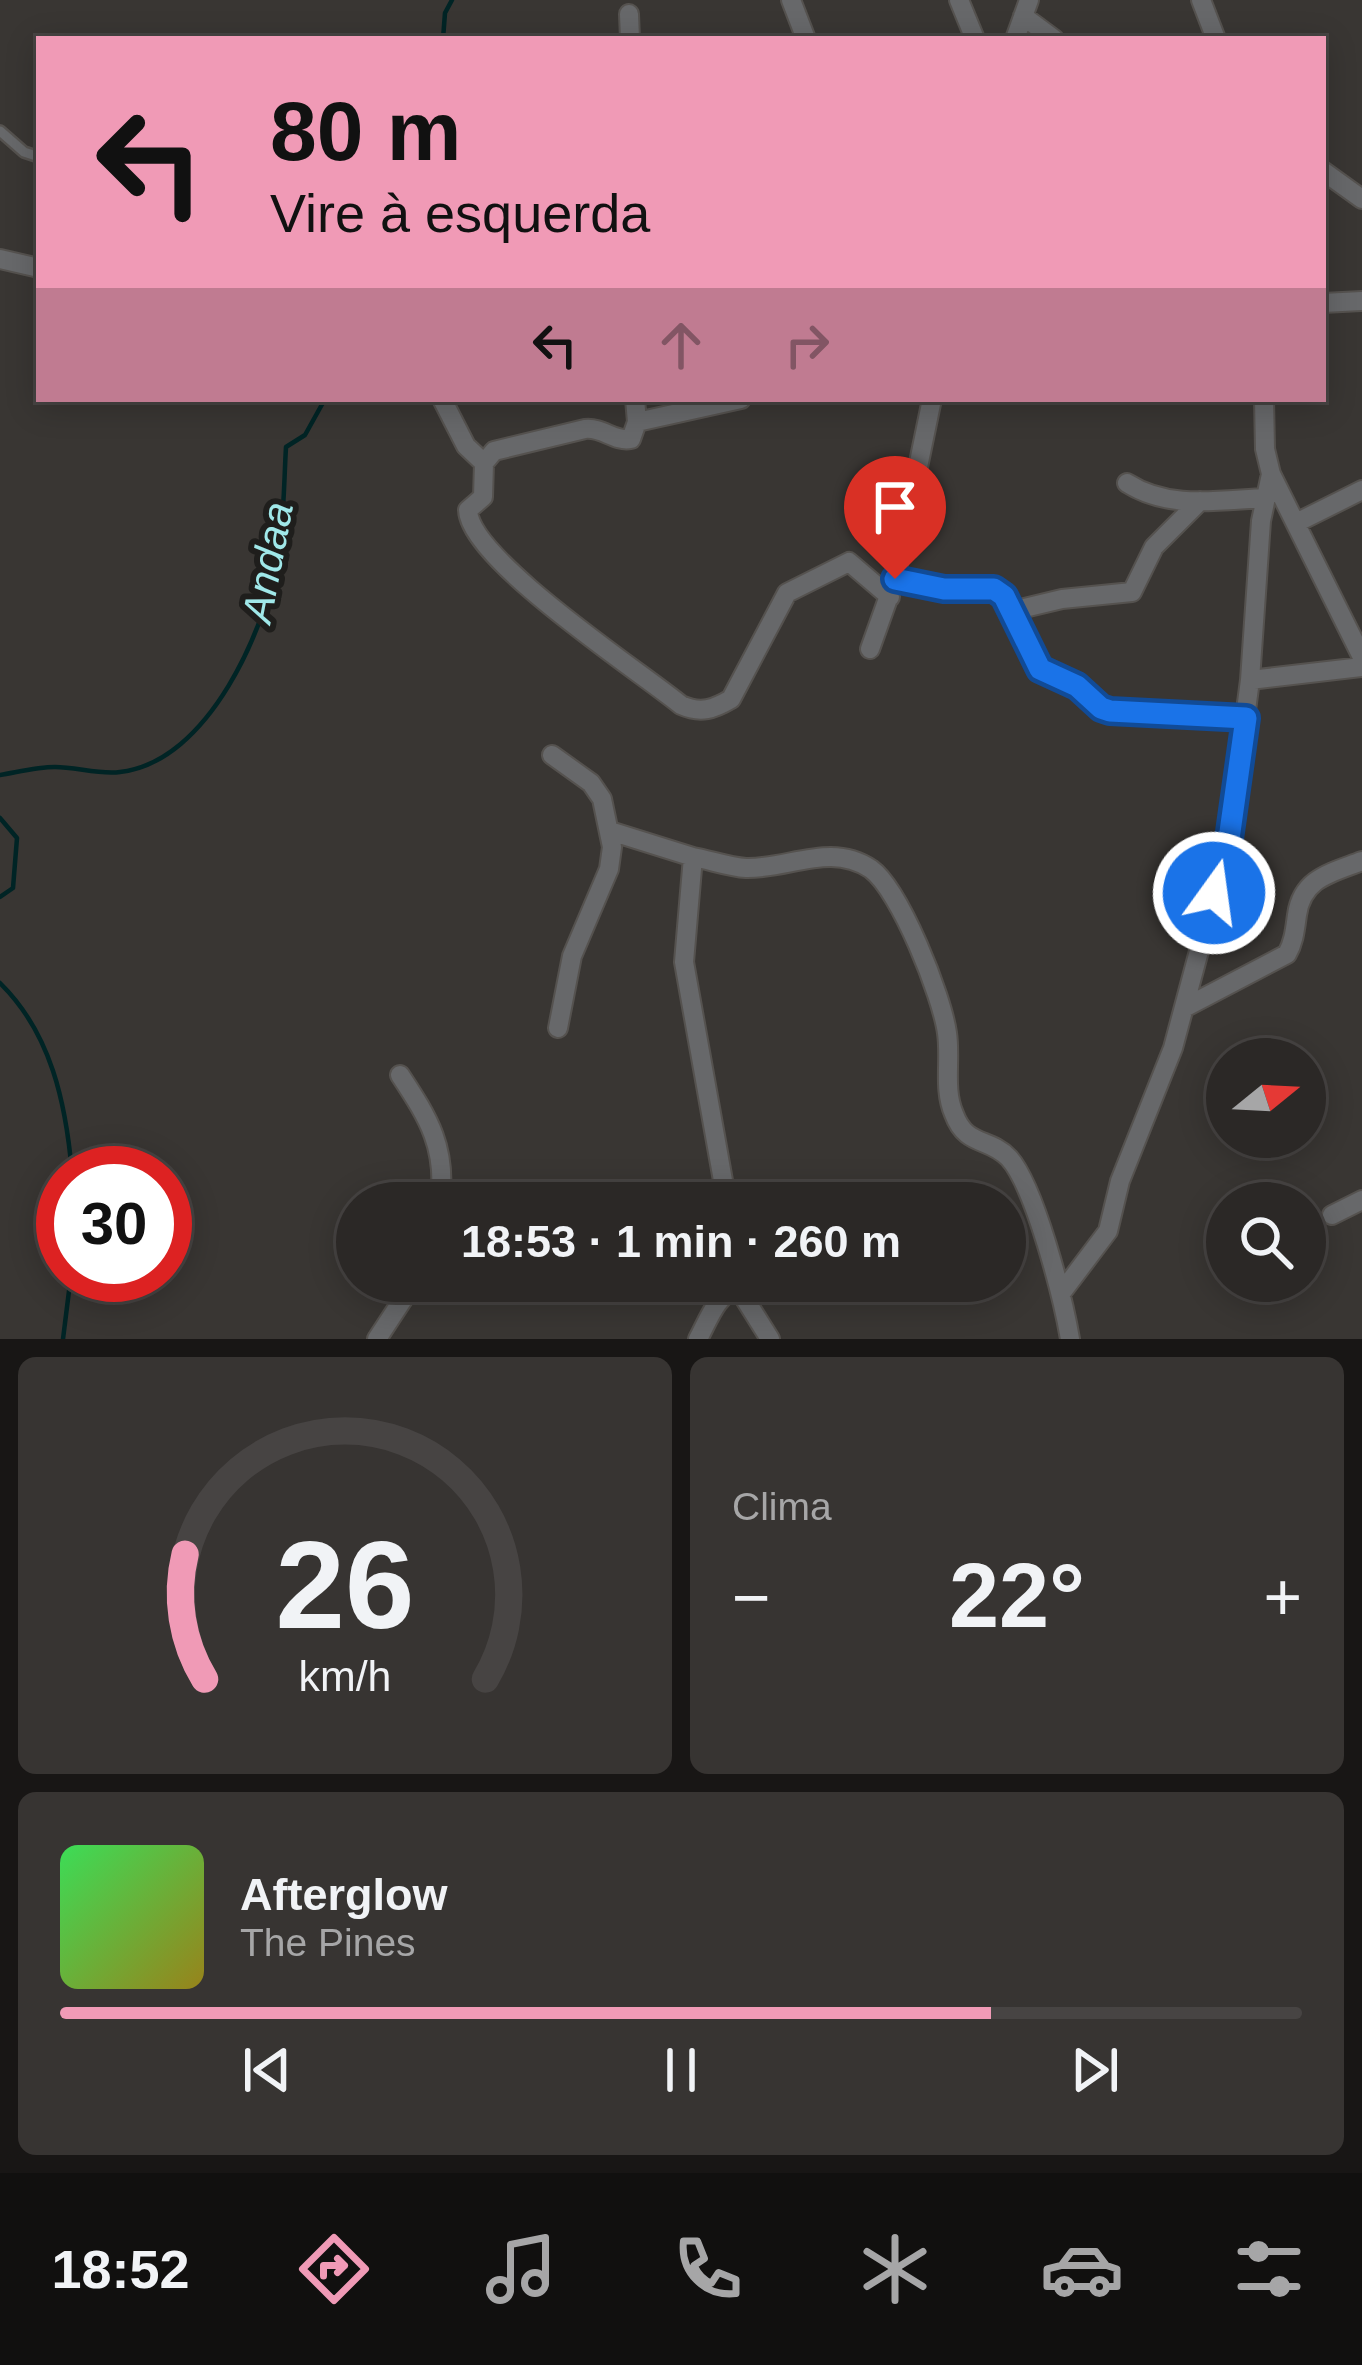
<!DOCTYPE html>
<html lang="pt">
<meta charset="utf-8">
<style>
:root{--surface:#2b2826;--page:#373432;--text:#f1f3f6;--muted:#a6a6a7;--line:#474443;--accent:#f09ab6}
body{margin:0;font-family:Arial,sans-serif;background:var(--page);color:var(--text);height:100vh;display:flex;flex-direction:column;font-size:45px;white-space:nowrap}
*{box-sizing:border-box;margin:0}
p{font-size:39px;color:var(--muted)}
.icon{flex:none;width:66px;height:66px;fill:none;stroke:currentColor;stroke-width:2;stroke-linecap:round;stroke-linejoin:round}
.map{position:relative;height:1339px;overflow:hidden}
.panel{display:flex;flex-direction:column;gap:18px;padding:18px;background:#181615;flex:1}
.panel>*{flex:none}
.hud{position:absolute;left:36px;top:36px;width:1290px;height:366px;border-radius:0px;box-shadow:0 6px 30px #0003,0 0 0 3px var(--line);background:#f09ab6;color:#111;overflow:hidden}
.needle{width:78px;rotate:72deg}
.fabs{position:absolute;left:1206px;top:1038px;display:grid;gap:24px}
.fabs a{display:grid;place-items:center;width:120px;height:120px;border-radius:50%;background:var(--surface);box-shadow:0 6px 30px #0003,0 0 0 3px var(--line);font-size:60px}
.speed{position:absolute;left:36px;top:1146px;display:flex;gap:24px;font-size:60px;font-weight:700;text-align:center}
.speed>*{display:grid;place-content:center;width:156px;height:156px;border-radius:50%;background:var(--surface);box-shadow:0 6px 30px #0003,0 0 0 3px var(--line);line-height:1}
.speed .limit{border:18px solid #d22;background:#fff;color:#111}
.pin{position:absolute;display:grid;place-items:center;width:102px;height:102px;color:#fff;margin:-123px -51px;border-radius:50% 50% 50% 0;rotate:-45deg;box-shadow:0 0 12px #0007}
.pin .icon{rotate:45deg}
.me{position:absolute;width:132px;margin:-66px;rotate:14deg;stroke-linejoin:round;filter:drop-shadow(0 0 9px #0008)}
.turn{display:flex;align-items:center;gap:42px;height:252px;padding:0 36px;font-size:54px}
.turn .icon{width:156px;height:156px;stroke-width:2.5}
.turn b{display:block;font-size:84px;line-height:102px}
.lanes{display:flex;align-items:center;height:114px;padding:0 36px;background:#0003;justify-content:center;gap:60px;direction:ltr}
.lanes .off{opacity:.35}
.big{font-size:90px;font-weight:600;line-height:1.1}
.panel .tile{flex:1;display:flex;flex-direction:column;justify-content:center;gap:18px;min-width:0;padding:0 42px;border-radius:18px;background:var(--page)}
.panel .dial{align-items:center;gap:0}
.dial svg{height:312px;overflow:visible;fill:none;stroke:var(--line);stroke-width:7;stroke-linecap:round;text-anchor:middle}
.dial text{fill:var(--text);stroke:none}
.song{display:flex;align-items:center;gap:36px}
.cover{width:144px;height:144px;border-radius:18px;background:linear-gradient(135deg,hsl(130 70% 55%),hsl(50 70% 35%))}
.played{height:12px;border-radius:6px;background:linear-gradient(90deg,var(--accent) 75%,var(--line) 75%)}
.keys{display:flex;justify-content:space-around;direction:ltr}
.heat{display:flex;justify-content:space-between;align-items:center;font-size:66px;direction:ltr}
.panel .tiles{flex:1;display:grid;gap:18px;grid-template-columns:1fr 1fr}
.tile:last-child{grid-column:span 2}
.trip{position:absolute;left:336px;top:1182px;width:690px;height:120px;border-radius:60px;background:var(--surface);box-shadow:0 6px 30px #0003,0 0 0 3px var(--line);font-weight:600;line-height:120px;text-align:center}
.tab-bar{display:flex;height:192px;justify-content:space-around;align-items:center;background:#11100f;color:var(--muted)}
.tab-bar .icon{width:84px;height:84px}
.tab-bar .on{color:var(--accent)}
.tab-bar b{font-size:54px;color:var(--text)}
.map>svg:first-child{display:block}
</style>
<div class="map">
<svg width="1362" height="1339" viewBox="0 0 1362 1339">
<rect width="100%" height="100%" fill="#393633"/>
<g fill="none" stroke-linecap="round" stroke-linejoin="round">
<path stroke="#002425" stroke-width="4.5" d="M 443,39 L 445,13 L 452,0
M 0,775 C 18,772 37,767 55,767 C 76,767 100,775 120,772 C 209,762 267,627 279,550 C 284,517 284,481 286,447 L 305,435 L 325,399
M 0,818 L 17,838 L 13,888 L 0,897
M 0,983 C 51,1033 66,1103 72,1173
M 63,1339 L 71,1275"/>
<defs>
<path id="lane" d="M 0,131 L 24,152 L 39,157"/>
<path id="street" d="M 791,0 L 806,39
M 959,0 L 975,39
M 1201,0 L 1216,39
M 629,14 L 630,39
M 1023,16 L 1054,39
M 1015,39 L 1029,0
M 1323,171 L 1362,199
M 0,259 L 39,268
M 1323,303 L 1362,301
M 442,399 L 466,446 L 484,463
M 635,399 L 637,422 L 631,439 C 614,442 603,427 585,429 L 494,451 L 484,463 L 483,497 L 468,510 C 469,559 638,670 681,705 C 701,714 714,709 731,699 L 787,593 L 849,562 L 890,597
M 1264,399 L 1265,449 L 1271,474 L 1362,657
M 637,422 L 741,399
M 1127,483 C 1169,510 1219,500 1266,498
M 1296,523 L 1362,490
M 895,579 L 944,589 L 994,589 L 1004,596 L 1040,669 L 1077,686 L 1101,708 L 1246,718
M 1012,611 L 1062,599 L 1132,592 L 1154,547 L 1200,501
M 870,649 L 895,579 L 932,399
M 1250,680 L 1362,667
M 552,755 L 591,783 L 602,799 L 612,847 L 609,869 L 572,956 L 558,1028
M 610,831 L 693,857
M 1184,1008 L 1287,954 C 1294,942 1295,929 1297,915 C 1302,878 1331,873 1362,861
M 400,1075 C 429,1119 447,1148 440,1203
M 727,1203 L 684,962 L 693,857 C 710,860 729,867 746,868 C 789,869 831,842 871,869 C 900,890 942,996 947,1033 C 951,1060 943,1089 954,1114 C 966,1147 989,1137 1009,1158 C 1035,1187 1063,1298 1070,1339
M 1332,1215 L 1362,1200
M 1062,1292 L 1108,1231 L 1120,1181 L 1173,1048 L 1229,839 L 1250,680 L 1261,521 L 1271,474
M 377,1339 L 415,1281
M 698,1339 C 708,1321 717,1293 738,1288 L 770,1339"/>
</defs>
<use href="#lane" stroke="#55524f" stroke-width="14"/>
<use href="#street" stroke="#55524f" stroke-width="22"/>
<use href="#lane" stroke="#67686a" stroke-width="9"/>
<use href="#street" stroke="#67686a" stroke-width="18"/>
</g>
<g fill="none" stroke-linecap="round" stroke-linejoin="round">
<defs>
<path id="route" d="M 895,579 L 944,589 L 994,589 L 1004,596 L 1040,669 L 1077,686 L 1101,708 L 1110,711 L 1246,718 L 1229,839 L 1214,893"/>
</defs>
<use href="#route" stroke="#114b97" stroke-width="30"/>
<use href="#route" stroke="#1a73e8" stroke-width="21"/>
</g>
<g text-anchor="middle" stroke-width="12" stroke-linejoin="round" paint-order="stroke">
<g font-size="42" font-style="italic" fill="#a0e8e9" stroke="#1f1e1c">
<text transform="translate(267 562) rotate(-79)" y="15">Andaa</text>
</g>
</g>
</svg>
<div class="fabs">
<a><svg class="needle" viewBox="-14 -14 28 28"><path d="M0-13l5 13h-10z" fill="#e53935"/><path d="M0 13l5-13h-10z" fill="#a6a6a7"/></svg></a>
<a><svg class="icon" aria-label="search" viewBox="0 0 24 24"><circle cx="10" cy="10" r="6"/><path d="M15 15l6 6"/></svg></a>
</div>
<div class="speed"><div class="limit">30</div></div>
<div class="pin" style="left:895px;top:579px;background:#d93025"><svg class="icon" aria-label="arrive" viewBox="0 0 24 24"><path d="M6 21V4h12l-3 4 3 4H6"/></svg></div>
<svg class="me" style="left:1214px;top:893px" viewBox="-20 -20 40 40"><circle r="17" fill="#1a73e8" stroke="#fff" stroke-width="3"/><path d="M0-11L8 9 0 5-8 9z" fill="#fff"/></svg>
<div class="trip">18:53 · 1 min · 260 m</div>
<div class="hud">
<div class="turn"><svg class="icon" aria-label="left" viewBox="0 0 24 24"><path d="M17 20v-9H6M10 6l-5 5 5 5"/></svg><div><b>80 m</b>Vire à esquerda</div></div>
<div class="lanes"><svg class="icon" aria-label="left" viewBox="0 0 24 24"><path d="M17 20v-9H6M10 6l-5 5 5 5"/></svg><svg class="icon off" aria-label="ahead" viewBox="0 0 24 24"><path d="M12 20V5M6 11l6-6 6 6"/></svg><svg class="icon off" aria-label="right" viewBox="0 0 24 24"><path d="M7 20v-9h11M14 6l5 5-5 5"/></svg></div>
</div>
</div>
<section class="panel">
<div class="tiles">
<div class="tile dial"><svg viewBox="0 0 100 80">
<path d="M14 69A42 42 0 1 1 86 69"/>
<path d="M14 69A42 42 0 0 1 9 37" stroke="#f09ab6"/>
<text x="50" y="56" font-size="32" font-weight="700">26</text>
<text x="50" y="72" font-size="11">km/h</text>
</svg></div>
<div class="tile"><p>Clima</p>
<div class="heat"><a>−</a><b class="big">22°</b><a>+</a></div>
</div>
<div class="tile">
<div class="song"><i class="cover"></i><div><b>Afterglow</b><p>The Pines</p></div></div>
<div class="played"></div>
<div class="keys"><svg class="icon" aria-label="previous" viewBox="0 0 24 24"><path d="M18 5L8 12l10 7zM5 5v14"/></svg><svg class="icon" aria-label="pause" viewBox="0 0 24 24"><path d="M8 5v14M16 5v14"/></svg><svg class="icon" aria-label="next" viewBox="0 0 24 24"><path d="M6 5l10 7-10 7zM19 5v14"/></svg></div>
</div>
</div>
</section>
<nav class="tab-bar">
<b>18:52</b>
<svg class="icon on" aria-label="directions" viewBox="0 0 24 24"><path d="M12 3l9 9-9 9-9-9zM9 14v-3h6M13 9l2 2-2 2"/></svg>
<svg class="icon" aria-label="music" viewBox="0 0 24 24"><path d="M9 18V5l10-2v13"/><circle cx="6" cy="18" r="3"/><circle cx="16" cy="16" r="3"/></svg>
<svg class="icon" aria-label="phone" viewBox="0 0 24 24"><path d="M5 4h4l2 5-3 2q2 4 5 5l2-3 5 2v4C11 20 4 13 5 4z"/></svg>
<svg class="icon" aria-label="climate" viewBox="0 0 24 24"><path d="M12 3v18M4 7l16 10M4 17L20 7"/></svg>
<svg class="icon" aria-label="car" viewBox="0 0 24 24"><path d="M5 17H2v-5l4-1 3-4h7l3 4 3 1v5h-3M9 17h6M6 11h13"/><circle cx="7" cy="17" r="2"/><circle cx="17" cy="17" r="2"/></svg>
<svg class="icon" aria-label="filters" viewBox="0 0 24 24"><path d="M4 7h16M4 17h16"/><circle cx="9" cy="7" r="2"/><circle cx="15" cy="17" r="2"/></svg>
</nav>
